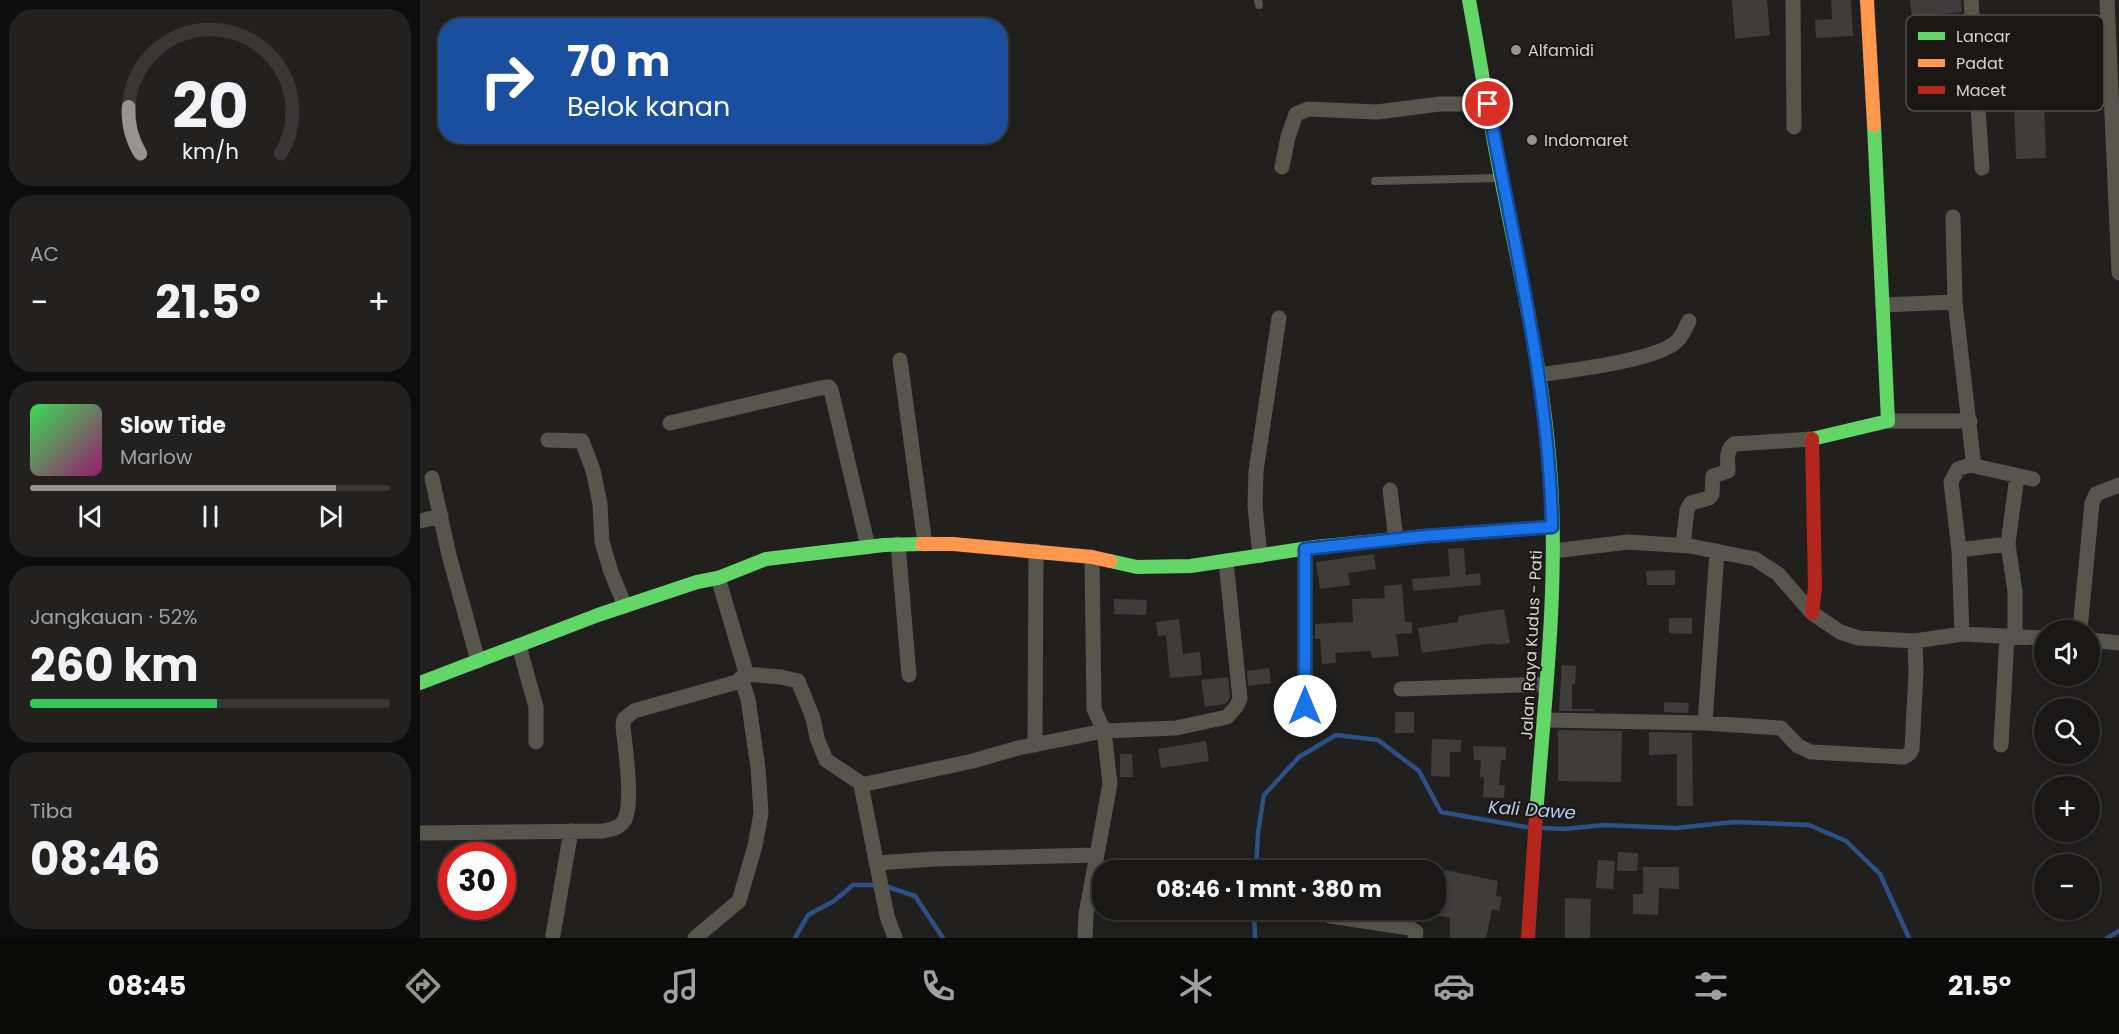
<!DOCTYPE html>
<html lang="id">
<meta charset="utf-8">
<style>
:root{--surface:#1a1817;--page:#232120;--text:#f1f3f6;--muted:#9fa0a1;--line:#383736;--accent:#969493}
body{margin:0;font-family:Poppins,sans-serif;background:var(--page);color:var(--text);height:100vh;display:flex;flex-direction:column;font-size:22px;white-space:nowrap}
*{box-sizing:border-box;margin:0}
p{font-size:20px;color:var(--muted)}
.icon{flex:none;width:33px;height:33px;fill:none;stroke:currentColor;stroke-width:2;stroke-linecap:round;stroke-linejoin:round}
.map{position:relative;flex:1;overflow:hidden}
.sheet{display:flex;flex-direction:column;gap:9px;padding:9px;background:#0e0d0d;width:420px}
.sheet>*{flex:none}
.top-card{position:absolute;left:18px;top:18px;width:570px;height:126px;border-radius:24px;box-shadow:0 3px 9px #0003,0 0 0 2px var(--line);background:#1a4fa0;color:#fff;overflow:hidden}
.tools{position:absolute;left:1614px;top:620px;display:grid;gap:12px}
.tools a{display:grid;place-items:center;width:66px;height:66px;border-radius:50%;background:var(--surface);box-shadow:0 3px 9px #0003,0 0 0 2px var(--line);font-size:30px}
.speed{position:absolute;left:18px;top:842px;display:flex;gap:12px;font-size:30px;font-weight:700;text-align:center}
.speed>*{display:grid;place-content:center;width:78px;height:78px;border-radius:50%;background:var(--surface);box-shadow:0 3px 9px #0003,0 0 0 2px var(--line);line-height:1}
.speed .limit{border:9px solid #d22;background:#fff;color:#111}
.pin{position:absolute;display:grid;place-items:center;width:51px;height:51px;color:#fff;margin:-26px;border:3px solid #fff;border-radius:50%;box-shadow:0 2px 6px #0007}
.me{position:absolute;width:66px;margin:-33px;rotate:0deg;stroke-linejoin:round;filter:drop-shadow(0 0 4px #0008)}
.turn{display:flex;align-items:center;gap:21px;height:126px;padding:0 30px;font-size:27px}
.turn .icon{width:78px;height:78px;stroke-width:2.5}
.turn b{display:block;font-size:42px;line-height:51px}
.big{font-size:45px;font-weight:700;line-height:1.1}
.sheet .card{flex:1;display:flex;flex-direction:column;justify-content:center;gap:9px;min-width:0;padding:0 21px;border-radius:24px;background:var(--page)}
.sheet .dial{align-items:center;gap:0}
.dial svg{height:156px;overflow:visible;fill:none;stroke:var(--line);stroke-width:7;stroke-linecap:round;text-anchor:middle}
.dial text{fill:var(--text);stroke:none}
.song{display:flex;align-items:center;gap:18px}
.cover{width:72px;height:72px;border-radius:9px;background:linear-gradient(135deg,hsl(130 70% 55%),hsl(320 70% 35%))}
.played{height:6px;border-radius:3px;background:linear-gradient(90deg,var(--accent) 85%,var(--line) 85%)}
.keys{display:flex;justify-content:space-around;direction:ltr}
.heat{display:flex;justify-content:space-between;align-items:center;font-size:33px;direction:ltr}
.charge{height:9px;border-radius:4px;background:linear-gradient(90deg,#34c759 52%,var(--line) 0)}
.trip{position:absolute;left:672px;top:860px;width:354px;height:60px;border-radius:24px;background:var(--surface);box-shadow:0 3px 9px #0003,0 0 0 2px var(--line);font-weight:700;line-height:60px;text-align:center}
.tabs{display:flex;height:96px;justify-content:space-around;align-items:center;background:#0a0a09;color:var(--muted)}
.tabs .icon{width:42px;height:42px}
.tabs .active{color:var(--accent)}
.tabs b{font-size:27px;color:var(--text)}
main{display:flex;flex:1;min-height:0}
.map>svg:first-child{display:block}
</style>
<main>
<section class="sheet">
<div class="card dial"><svg viewBox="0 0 100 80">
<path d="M14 69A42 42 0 1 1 86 69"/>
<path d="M14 69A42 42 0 0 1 8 45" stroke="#969493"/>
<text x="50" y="56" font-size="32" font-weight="700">20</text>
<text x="50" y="72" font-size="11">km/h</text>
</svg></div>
<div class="card"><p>AC</p>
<div class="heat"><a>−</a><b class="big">21.5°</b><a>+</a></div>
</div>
<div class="card">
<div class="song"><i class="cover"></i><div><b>Slow Tide</b><p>Marlow</p></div></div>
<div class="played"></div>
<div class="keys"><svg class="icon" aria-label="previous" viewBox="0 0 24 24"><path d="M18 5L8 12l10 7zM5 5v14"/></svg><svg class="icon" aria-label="pause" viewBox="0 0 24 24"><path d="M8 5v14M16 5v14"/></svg><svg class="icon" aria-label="next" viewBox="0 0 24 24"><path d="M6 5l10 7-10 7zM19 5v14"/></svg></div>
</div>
<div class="card"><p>Jangkauan · 52%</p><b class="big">260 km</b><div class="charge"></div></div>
<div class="card"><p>Tiba</p><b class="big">08:46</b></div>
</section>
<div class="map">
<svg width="1699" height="938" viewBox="0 0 1699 938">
<rect width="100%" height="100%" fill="#22201f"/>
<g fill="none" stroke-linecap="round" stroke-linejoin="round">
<path stroke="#2b5187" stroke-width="4.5" d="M 1124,828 L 1145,829 L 1184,825 L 1256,828 L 1314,822 L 1389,825 L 1426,841 L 1460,874 L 1489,938
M 836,870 L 838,833 L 844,795 L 879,757 L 916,735 L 958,740 L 999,771 L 1021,812 L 1106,827
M 465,886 L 495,896 L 523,938
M 834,909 L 835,938
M 375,938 L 388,915 L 414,901 L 433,885 L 457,885
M 1687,938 L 1699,931"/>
</g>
<path fill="#3f3d3c" d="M 1312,0 L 1347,0 L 1350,35 L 1315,39 Z
M 1411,0 L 1431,0 L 1433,36 L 1396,38 L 1395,20 L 1412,19 Z
M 1490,0 L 1541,0 L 1542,12 L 1492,17 Z
M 1622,43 L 1626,158 L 1596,159 L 1592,44 Z
M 1044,548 L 1046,575 L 1060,573 L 1061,585 L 993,591 L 992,579 L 1030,576 L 1028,549 Z
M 954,554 L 956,569 L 928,573 L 930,585 L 900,589 L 896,562 Z
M 1255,570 L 1255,585 L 1227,585 L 1226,571 Z
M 982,584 L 985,622 L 992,622 L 992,633 L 976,634 L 979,656 L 952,658 L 951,651 L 915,653 L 916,663 L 902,664 L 900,639 L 895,639 L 895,624 L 933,622 L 932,599 L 965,598 L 964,586 Z
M 694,599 L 727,600 L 726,615 L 694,614 Z
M 1084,609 L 1090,643 L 1076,645 L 1075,643 L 1002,653 L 998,628 L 1038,622 L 1038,616 Z
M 1249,618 L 1272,618 L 1272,634 L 1249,633 Z
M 759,619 L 763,654 L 780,652 L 782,675 L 750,678 L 746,635 L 738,636 L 736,622 Z
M 1142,665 L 1156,666 L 1155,684 L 1152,684 L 1152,709 L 1174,709 L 1174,711 L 1139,711 Z
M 849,668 L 851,683 L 828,686 L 827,671 Z
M 808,677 L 810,697 L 808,701 L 805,704 L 785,707 L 781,680 Z
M 1244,702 L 1269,703 L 1268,713 L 1244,712 Z
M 975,712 L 994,712 L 994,733 L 975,733 Z
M 1138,730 L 1202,731 L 1201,782 L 1138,781 Z
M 1229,732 L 1272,733 L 1273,806 L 1257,806 L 1257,754 L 1229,755 Z
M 1012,739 L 1041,740 L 1041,752 L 1030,752 L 1030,777 L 1011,776 Z
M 786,741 L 789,761 L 741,768 L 738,749 Z
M 1053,746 L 1086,747 L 1086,760 L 1081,760 L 1079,785 L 1085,785 L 1084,798 L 1063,797 L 1064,777 L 1060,777 L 1061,760 L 1054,760 Z
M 700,754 L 712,754 L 713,777 L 700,777 Z
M 1198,852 L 1218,853 L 1217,871 L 1197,871 Z
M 1178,860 L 1195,861 L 1193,889 L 1176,888 Z
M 1223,867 L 1259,867 L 1259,889 L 1239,888 L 1238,915 L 1213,914 L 1213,894 L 1223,894 Z
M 1025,870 L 1078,881 L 1076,896 L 1082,897 L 1079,911 L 1072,909 L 1066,938 L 1030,938 L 1030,918 L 1016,915 L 1016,901 L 1019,902 Z
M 1145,898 L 1171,899 L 1170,938 L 1145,938 Z
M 844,909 L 860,909 L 860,922 L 844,922 Z"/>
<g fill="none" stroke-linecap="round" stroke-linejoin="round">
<path stroke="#56564d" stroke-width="8" d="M 838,0 L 839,5
M 955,181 L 1077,178"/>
<path stroke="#56564d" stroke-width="15" d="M 1373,0 L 1374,127
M 1551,0 L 1562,168
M 1687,0 L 1699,273
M 862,167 L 868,137 L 876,114 L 888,109 L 957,112 L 1020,104 L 1068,104
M 1533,217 L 1535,302 L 1553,459 L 1550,465 L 1538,469 L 1531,482 L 1539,550 L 1542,634
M 1463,305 L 1535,302
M 480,360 L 505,544
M 1119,375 C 1149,370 1237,361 1257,341 C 1262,337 1265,328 1269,321
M 1468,421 L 1550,421
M 250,423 L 400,388 L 409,387 L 411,390 L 448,547
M 128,440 L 162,441 L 173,470 L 180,504 L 182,542 L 191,572 L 205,606
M 1550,465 L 1613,479
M 12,478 L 29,555 L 58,661
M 970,490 L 976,539
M 0,521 L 21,516
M 478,544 L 489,675
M 1588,544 L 1595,592 L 1595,636
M 1263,545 L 1267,510 L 1271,503 L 1289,498 L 1292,494 L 1293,476 L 1308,471 C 1308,461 1305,451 1314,444 L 1391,439
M 885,549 L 885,707
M 1539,550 L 1588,544 L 1597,476
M 1134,551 L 1208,542 L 1270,546 L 1335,559 L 1358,574 L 1392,613 L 1420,632 L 1439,638 L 1495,641 L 1542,634 L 1624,638
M 840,556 L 835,506 L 836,471 L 859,318
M 1660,630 L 1672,503 L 1676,494 L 1699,485
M 1670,640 L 1699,643
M 99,646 L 116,707 L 116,742
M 325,674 L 361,677 L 378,681 L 393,718 L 397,738 L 406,760 L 442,784
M 981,689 L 1126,684
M 1124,720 L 1285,723 L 1361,728 L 1378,746 L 1391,752 L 1484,757 L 1490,753 L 1492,749 L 1496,672 L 1495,641
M 1285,723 L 1297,551
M 615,745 L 616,551
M 1581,745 L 1587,636
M 0,833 L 183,831 C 192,829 199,828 204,821 C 214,804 205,747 203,726 L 204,719 L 214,711 L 317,682 L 325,674 L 325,669 L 298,578
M 456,863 L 515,859 L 677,855
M 910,916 L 990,928 L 996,932 L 995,938
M 133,935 L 151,831
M 275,938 L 319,901 L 335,846 L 341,813 L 338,768 L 328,699 L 321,678
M 475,938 L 467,916 L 441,785 L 553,761 L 598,748 L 684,731 L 674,709 L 672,557
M 665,938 L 666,914 L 690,784 L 684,731 L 756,728 L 807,717 L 816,707 L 820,699 L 806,561"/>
<path stroke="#63d668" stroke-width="14" d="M 1049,0 C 1060,59 1069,119 1081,178 C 1101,279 1125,379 1131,482 C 1138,593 1124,705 1116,816
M 1392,439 L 1468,421 L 1454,125
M 690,561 L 717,567 L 771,566 L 895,547 L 1006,536 L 1132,527
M 0,683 L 178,615 L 277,582 L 298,578 L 346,559 L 464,545 L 502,544"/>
<path stroke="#ff974d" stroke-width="14" d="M 1447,0 L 1454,125
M 502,544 L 533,544 L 672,557 L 690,561"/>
<path stroke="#b3261e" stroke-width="14" d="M 1392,439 L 1395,588 L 1392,613
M 1108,938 L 1116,816"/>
</g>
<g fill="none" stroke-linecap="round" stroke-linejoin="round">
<defs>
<path id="route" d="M 885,706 L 885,549 L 1006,536 L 1132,527 C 1129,384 1094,244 1068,104"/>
</defs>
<use href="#route" stroke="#114b97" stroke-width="15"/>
<use href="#route" stroke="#1a73e8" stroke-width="10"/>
</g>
<g fill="#969493" stroke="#1a1715" stroke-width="2">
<circle cx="1096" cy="50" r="6"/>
<circle cx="1112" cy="140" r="6"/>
</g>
<g text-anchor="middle" stroke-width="4.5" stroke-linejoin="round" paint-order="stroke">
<g font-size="16" fill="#d5d2d1" stroke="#1a1715" text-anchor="start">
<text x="1108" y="56">Alfamidi</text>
<text x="1124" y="146">Indomaret</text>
</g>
<g font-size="16" fill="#d5d2d1" stroke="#1a1715">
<text transform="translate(1111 645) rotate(-87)" y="6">Jalan Raya Kudus - Pati</text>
</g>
<g font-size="18" font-style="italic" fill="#b7cff2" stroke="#1a1715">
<text transform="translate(1112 810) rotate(4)" y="6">Kali Dawe</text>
</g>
</g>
<rect x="1486" y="15" width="198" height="96" rx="9" fill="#1a1715" stroke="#524f4d" stroke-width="1.5"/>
<rect x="1498" y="32" width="27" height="8" fill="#63d668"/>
<rect x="1498" y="59" width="27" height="8" fill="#ff974d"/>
<rect x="1498" y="86" width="27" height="8" fill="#b3261e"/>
<g font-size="16" fill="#d5d2d1">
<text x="1536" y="42">Lancar</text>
<text x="1536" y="69">Padat</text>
<text x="1536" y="96">Macet</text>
</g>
</svg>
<div class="tools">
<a><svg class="icon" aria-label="sound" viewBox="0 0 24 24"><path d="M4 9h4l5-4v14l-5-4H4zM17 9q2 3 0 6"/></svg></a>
<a><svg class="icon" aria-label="search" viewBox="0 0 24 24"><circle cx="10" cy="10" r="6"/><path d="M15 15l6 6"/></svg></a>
<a>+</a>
<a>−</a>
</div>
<div class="speed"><div class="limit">30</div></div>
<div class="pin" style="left:1068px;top:104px;background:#d93025"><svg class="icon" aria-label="arrive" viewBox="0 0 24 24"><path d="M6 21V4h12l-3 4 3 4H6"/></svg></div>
<svg class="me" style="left:885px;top:706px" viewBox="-20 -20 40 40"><circle r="19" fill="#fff"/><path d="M0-13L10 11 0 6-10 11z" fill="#1a73e8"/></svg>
<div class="trip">08:46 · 1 mnt · 380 m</div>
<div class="top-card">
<div class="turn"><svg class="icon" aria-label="right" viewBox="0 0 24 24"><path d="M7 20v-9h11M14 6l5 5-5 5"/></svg><div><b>70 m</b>Belok kanan</div></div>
</div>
</div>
</main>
<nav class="tabs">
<b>08:45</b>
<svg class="icon active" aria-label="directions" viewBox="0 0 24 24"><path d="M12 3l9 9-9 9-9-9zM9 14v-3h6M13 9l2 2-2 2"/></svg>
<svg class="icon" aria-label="music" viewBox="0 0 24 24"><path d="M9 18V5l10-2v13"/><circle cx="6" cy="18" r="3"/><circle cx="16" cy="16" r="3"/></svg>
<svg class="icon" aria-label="phone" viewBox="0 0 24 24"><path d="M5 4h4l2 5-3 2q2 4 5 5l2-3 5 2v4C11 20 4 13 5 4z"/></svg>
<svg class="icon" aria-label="climate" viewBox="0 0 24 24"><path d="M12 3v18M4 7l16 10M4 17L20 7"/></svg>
<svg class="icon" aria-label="car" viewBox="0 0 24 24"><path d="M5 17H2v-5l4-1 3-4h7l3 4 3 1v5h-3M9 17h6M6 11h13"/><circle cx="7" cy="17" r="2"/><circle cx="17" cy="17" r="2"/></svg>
<svg class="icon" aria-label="filters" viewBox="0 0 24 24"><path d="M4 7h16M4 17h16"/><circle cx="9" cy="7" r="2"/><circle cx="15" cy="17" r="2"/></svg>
<b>21.5°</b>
</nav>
